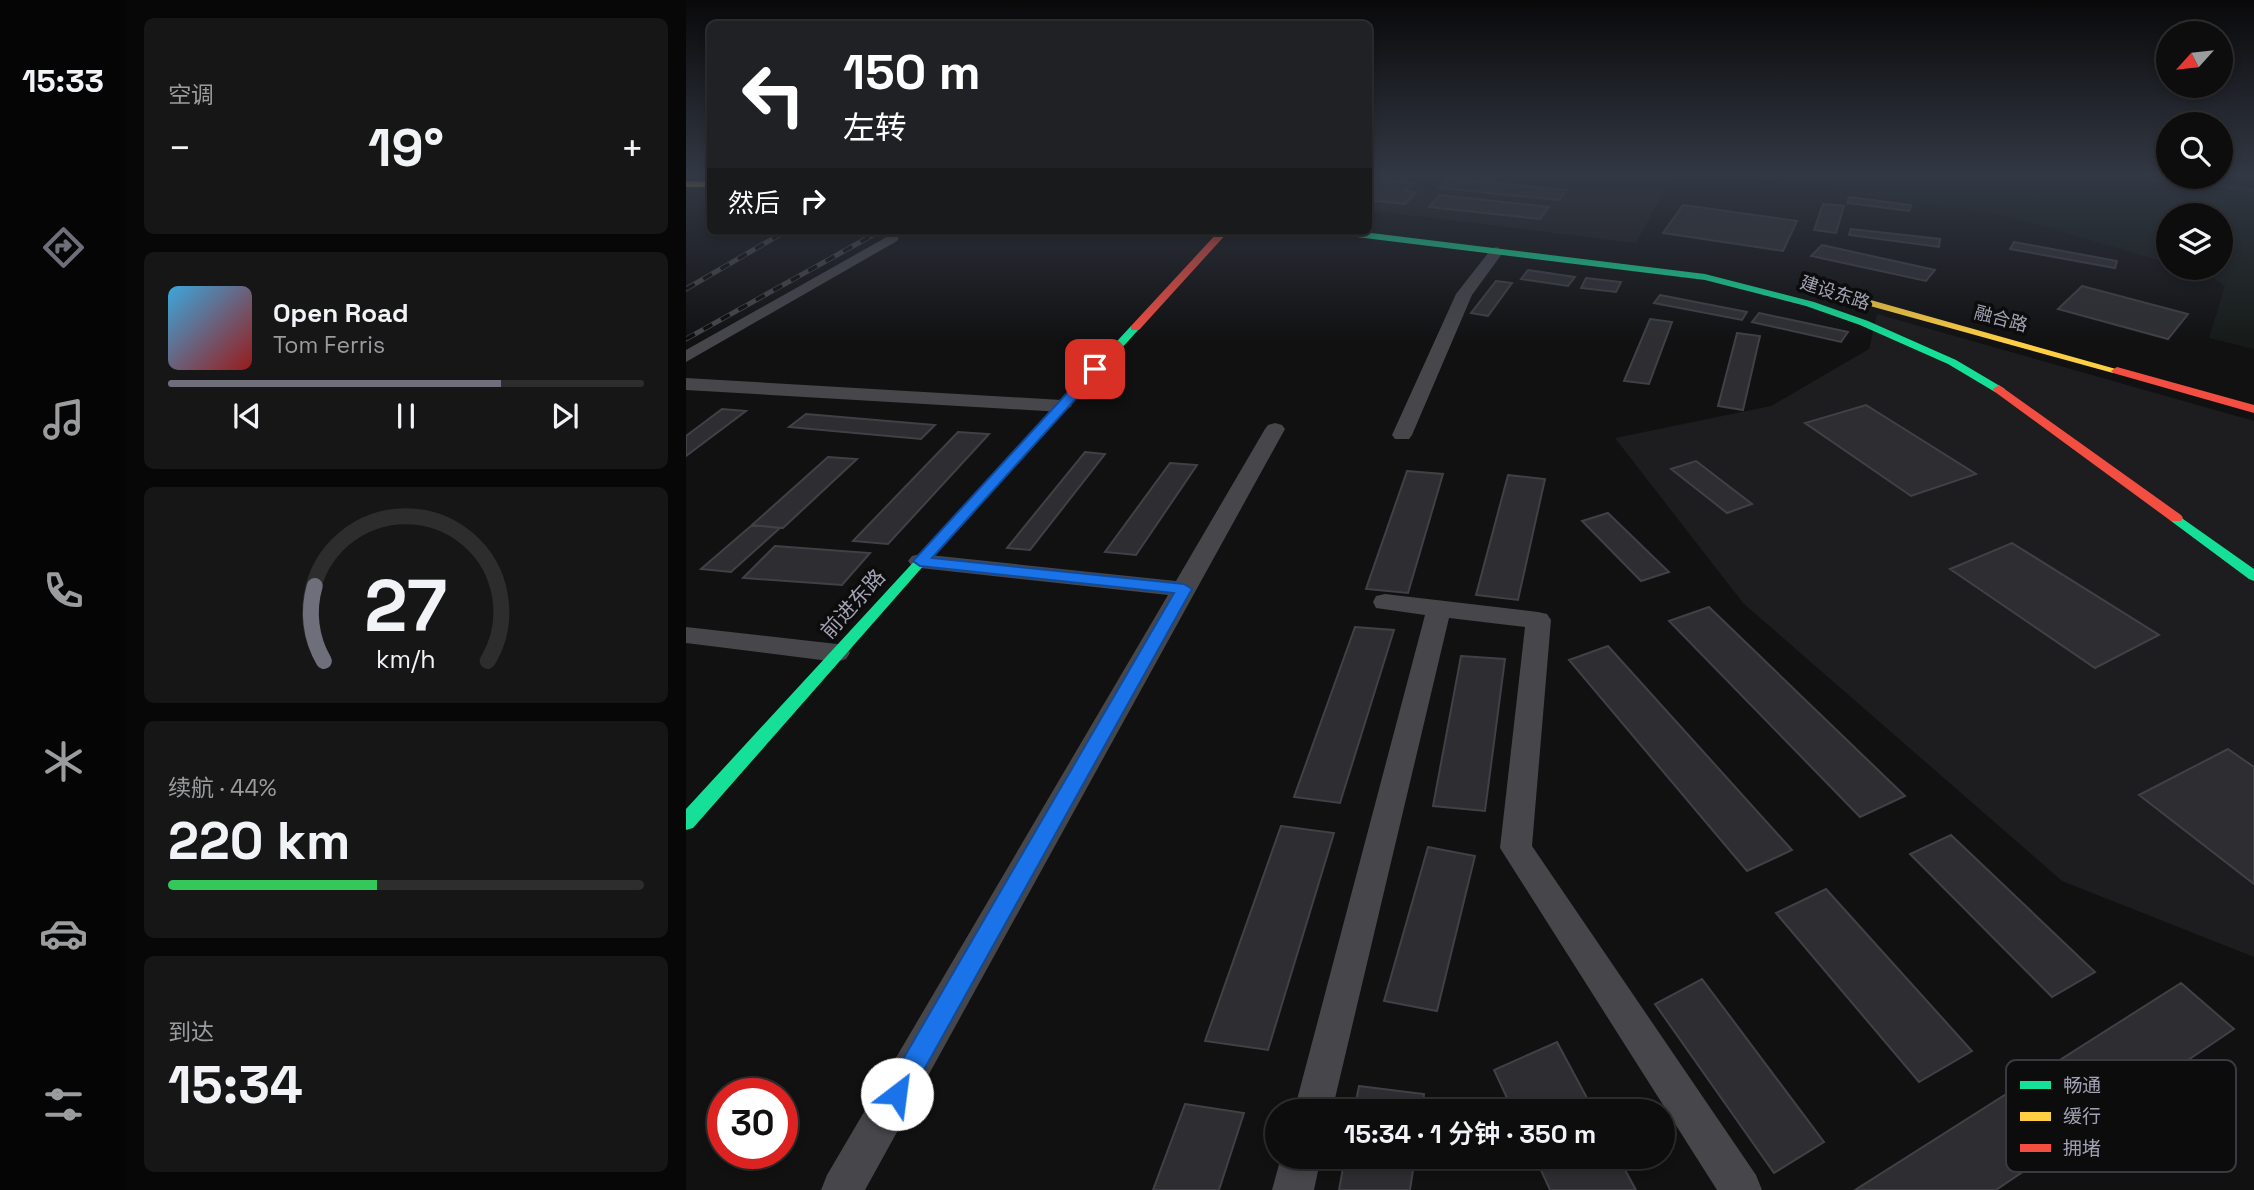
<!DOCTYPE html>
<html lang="zh">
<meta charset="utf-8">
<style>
:root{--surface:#0d0d0e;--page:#161617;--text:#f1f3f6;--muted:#9a9c9e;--line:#2d2d2e;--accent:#6f6f7b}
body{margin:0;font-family:"Space Grotesk","Noto Sans SC",sans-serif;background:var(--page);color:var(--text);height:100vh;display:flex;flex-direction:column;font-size:26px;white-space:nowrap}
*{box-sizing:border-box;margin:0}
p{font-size:23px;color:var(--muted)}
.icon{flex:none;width:38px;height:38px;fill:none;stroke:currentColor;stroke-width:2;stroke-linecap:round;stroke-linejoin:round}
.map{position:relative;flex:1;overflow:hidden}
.drawer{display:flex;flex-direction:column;gap:18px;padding:18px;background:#070708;width:560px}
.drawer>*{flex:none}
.top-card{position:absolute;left:21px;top:21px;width:665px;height:214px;border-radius:10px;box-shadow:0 4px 10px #0003,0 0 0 2px var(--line);background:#202124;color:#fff;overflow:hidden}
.needle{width:46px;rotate:243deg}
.tools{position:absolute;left:1470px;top:21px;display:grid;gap:14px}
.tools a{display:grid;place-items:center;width:77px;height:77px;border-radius:50%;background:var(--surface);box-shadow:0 4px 10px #0003,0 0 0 2px var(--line);font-size:35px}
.speed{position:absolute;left:21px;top:1078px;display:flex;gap:14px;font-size:35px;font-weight:700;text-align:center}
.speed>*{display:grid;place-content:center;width:91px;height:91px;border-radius:50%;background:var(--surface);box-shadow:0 4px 10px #0003,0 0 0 2px var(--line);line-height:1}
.speed .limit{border:10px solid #d22;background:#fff;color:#111}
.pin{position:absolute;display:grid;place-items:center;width:60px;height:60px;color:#fff;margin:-30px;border-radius:14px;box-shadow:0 4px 10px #0006}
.me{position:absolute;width:77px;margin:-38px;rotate:30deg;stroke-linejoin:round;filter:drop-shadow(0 0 5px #0008)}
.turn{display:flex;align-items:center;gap:24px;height:147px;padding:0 21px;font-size:32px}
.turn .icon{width:91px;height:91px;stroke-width:2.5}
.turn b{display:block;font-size:49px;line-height:60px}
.then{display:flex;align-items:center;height:66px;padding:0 21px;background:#0003;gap:14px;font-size:26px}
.big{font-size:52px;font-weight:600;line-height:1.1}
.drawer .card{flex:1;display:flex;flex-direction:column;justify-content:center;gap:10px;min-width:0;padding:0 24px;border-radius:10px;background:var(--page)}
.drawer .dial{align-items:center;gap:0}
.dial svg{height:182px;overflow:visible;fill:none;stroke:var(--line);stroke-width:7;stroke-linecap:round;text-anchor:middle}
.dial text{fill:var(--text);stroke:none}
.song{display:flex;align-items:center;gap:21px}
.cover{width:84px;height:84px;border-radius:10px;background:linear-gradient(135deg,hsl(200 70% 55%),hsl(0 70% 35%))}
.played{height:7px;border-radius:4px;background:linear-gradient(90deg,var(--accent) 70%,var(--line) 70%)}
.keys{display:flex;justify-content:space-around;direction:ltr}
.heat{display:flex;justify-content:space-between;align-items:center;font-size:38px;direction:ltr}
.charge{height:10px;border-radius:5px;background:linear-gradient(90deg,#34c759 44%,var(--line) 0)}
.trip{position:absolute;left:579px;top:1099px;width:410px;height:70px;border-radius:35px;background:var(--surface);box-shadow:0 4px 10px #0003,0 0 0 2px var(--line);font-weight:600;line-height:70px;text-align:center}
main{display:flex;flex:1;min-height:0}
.tabs{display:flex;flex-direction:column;width:126px;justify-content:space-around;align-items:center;background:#050506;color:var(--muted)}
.tabs .icon{width:49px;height:49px}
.tabs .active{color:var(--accent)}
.tabs b{font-size:32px;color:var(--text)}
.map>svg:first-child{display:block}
</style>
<main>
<nav class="tabs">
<b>15:33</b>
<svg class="icon active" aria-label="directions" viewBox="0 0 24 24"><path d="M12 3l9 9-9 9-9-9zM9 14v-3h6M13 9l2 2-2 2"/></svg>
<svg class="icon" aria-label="music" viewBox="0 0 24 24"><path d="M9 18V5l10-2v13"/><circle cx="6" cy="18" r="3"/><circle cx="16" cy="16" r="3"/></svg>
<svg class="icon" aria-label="phone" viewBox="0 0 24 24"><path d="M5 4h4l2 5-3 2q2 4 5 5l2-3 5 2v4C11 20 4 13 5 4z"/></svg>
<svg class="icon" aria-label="climate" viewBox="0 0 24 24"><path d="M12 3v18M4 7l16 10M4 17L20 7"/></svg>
<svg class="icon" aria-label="car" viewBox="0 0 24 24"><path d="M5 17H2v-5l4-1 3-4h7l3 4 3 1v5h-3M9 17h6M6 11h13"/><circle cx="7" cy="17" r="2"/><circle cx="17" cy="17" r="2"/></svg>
<svg class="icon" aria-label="filters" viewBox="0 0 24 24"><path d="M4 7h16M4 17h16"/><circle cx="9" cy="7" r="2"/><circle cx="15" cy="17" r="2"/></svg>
</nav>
<section class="drawer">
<div class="card"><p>空调</p>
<div class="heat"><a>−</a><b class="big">19°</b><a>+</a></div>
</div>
<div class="card">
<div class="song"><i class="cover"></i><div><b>Open Road</b><p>Tom Ferris</p></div></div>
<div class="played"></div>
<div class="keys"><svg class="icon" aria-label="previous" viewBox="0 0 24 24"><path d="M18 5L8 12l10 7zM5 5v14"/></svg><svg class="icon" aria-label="pause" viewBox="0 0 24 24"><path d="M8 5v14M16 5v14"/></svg><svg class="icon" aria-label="next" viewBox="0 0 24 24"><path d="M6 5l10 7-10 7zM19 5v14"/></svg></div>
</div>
<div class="card dial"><svg viewBox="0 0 100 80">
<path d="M14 69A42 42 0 1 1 86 69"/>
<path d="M14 69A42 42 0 0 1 10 36" stroke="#6f6f7b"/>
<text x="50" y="56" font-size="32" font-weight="700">27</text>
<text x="50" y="72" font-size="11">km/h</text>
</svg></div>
<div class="card"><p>续航 · 44%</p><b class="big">220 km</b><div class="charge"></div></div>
<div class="card"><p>到达</p><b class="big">15:34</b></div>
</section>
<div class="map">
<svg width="1568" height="1190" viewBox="0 0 1568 1190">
<rect width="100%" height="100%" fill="#111112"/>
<path fill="#1d1c1e" d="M 683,175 L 987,175 L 950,243 L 683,210 Z
M 1191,314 L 1568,421 L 1568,957 L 1376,881 L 1057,603 L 929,438 L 1085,406 L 1183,349 Z"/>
<path fill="#161b19" d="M 1072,175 L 1482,175 L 1568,178 L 1568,349 L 1523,338 L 1539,286 L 1524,276 L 1497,268 L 1535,268 L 1535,215 L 1482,215 L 1482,263 L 1315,214 L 1070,180 Z"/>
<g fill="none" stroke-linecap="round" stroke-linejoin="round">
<path stroke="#252a33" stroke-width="4.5" d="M 1407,175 L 1502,181 L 1568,190"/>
</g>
<path fill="#2e2e32" stroke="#404046" stroke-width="2" d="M 682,178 L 727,183 L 719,191 L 730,192 L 719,204 L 682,200 Z
M 763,178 L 880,190 L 873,200 L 753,188 Z
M 754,195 L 863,207 L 854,219 L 743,207 Z
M 1163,197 L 1225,205 L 1223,211 L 1161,203 Z
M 1137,204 L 1158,206 L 1150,233 L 1128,230 Z
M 997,205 L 1111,221 L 1097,251 L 977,233 Z
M 1165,229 L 1254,239 L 1253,247 L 1163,235 Z
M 1328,242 L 1431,261 L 1429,268 L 1324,249 Z
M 1136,245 L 1249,270 L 1240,281 L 1125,256 Z
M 842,270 L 889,277 L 882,286 L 835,279 Z
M 900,278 L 935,282 L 930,292 L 895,288 Z
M 810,281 L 826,283 L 802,316 L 785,313 Z
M 1396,286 L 1502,314 L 1482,339 L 1372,309 Z
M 974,295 L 1061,312 L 1056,320 L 968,303 Z
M 1073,313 L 1162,332 L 1155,342 L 1066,322 Z
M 964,319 L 986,322 L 963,384 L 938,381 Z
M 1051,333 L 1074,336 L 1057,410 L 1032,406 Z
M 1180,405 L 1290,474 L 1225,496 L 1119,423 Z
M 36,409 L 60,411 L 0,456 L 0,436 Z
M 120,414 L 249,425 L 235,439 L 103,427 Z
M 272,432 L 303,434 L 202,544 L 167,541 Z
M 399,452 L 419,454 L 344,550 L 321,548 Z
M 142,457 L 171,459 L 97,528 L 66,525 Z
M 1010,461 L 1066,504 L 1041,513 L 985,469 Z
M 484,463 L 511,465 L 450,555 L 419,552 Z
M 721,471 L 757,474 L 722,593 L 680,589 Z
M 822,475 L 859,479 L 832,600 L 790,595 Z
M 922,513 L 983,572 L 955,581 L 896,521 Z
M 66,525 L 94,528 L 45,572 L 15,569 Z
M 1326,543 L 1473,635 L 1409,668 L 1264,569 Z
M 89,546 L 184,553 L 156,585 L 57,578 Z
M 1023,607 L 1219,796 L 1174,817 L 983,621 Z
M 669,627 L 708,630 L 654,803 L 608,797 Z
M 922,646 L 1106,850 L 1061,871 L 883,660 Z
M 775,656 L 819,659 L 799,811 L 747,806 Z
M 1542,749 L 1568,767 L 1568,884 L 1453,795 Z
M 595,826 L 648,833 L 582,1050 L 519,1041 Z
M 1265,835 L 1409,972 L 1366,997 L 1224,854 Z
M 742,847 L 789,856 L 751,1011 L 698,1001 Z
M 1140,889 L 1286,1051 L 1233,1082 L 1090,913 Z
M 1016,979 L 1138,1142 L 1088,1173 L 969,1004 Z
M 1495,983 L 1548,1029 L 1310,1190 L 1169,1190 Z
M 871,1042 L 908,1111 L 827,1111 L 808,1070 Z
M 673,1086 L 738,1094 L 736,1111 L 668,1111 Z
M 499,1104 L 558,1113 L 533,1190 L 467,1190 Z
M 659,1157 L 729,1157 L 724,1190 L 653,1190 Z
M 849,1157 L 932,1157 L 950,1190 L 864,1190 Z"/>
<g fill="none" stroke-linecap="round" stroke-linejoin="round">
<path fill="#46464b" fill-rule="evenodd" d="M 206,234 L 213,238 L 211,241 L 0,362 L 0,350 Z
M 811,247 L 818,251 L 786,295 L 726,435 L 723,439 L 709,439 L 706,435 L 770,294 L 806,248 Z
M 0,378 L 376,400 L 386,406 L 376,412 L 0,390 Z
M 589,423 L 596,425 L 599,429 L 179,1190 L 135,1190 L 141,1175 L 482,595 L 234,568 L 226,566 L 222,561 L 226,556 L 234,554 L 490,581 L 579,429 L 582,425 Z
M 699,594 L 852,612 L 861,614 L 865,620 L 846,846 L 1070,1175 L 1076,1190 L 1031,1190 L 814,848 L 839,627 L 763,618 L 646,1111 L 608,1111 L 739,615 L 690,608 L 687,602 L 690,596 Z
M 0,627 L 151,644 L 160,647 L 164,653 L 160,659 L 151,662 L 0,643 Z
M 595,1157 L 635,1157 L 628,1190 L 586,1190 Z"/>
<path fill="#16e098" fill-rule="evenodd" d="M 641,231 L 669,231 L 1019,274 L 1128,302 L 1182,321 L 1270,360 L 1319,389 L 1313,393 L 1309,392 L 1262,364 L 1174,325 L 1120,306 L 1019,280 L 646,234 Z
M 445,326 L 454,328 L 239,564 L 7,828 L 0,830 L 0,809 Z
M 1490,514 L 1568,569 L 1568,581 L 1563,579 L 1485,521 L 1483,518 Z"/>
<path fill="#ffcf43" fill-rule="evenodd" d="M 0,181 L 24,182 L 24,187 L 0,187 Z
M 1166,297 L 1174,297 L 1437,371 L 1435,373 L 1427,373 L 1166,301 Z"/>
<path fill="#f24e42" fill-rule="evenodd" d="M 533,231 L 543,231 L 453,330 L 445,330 L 445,326 Z
M 1431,367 L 1568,405 L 1568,413 L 1427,373 L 1425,371 Z
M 1313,385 L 1495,515 L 1497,518 L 1495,521 L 1485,521 L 1309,392 L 1307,389 Z"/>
<defs>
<path id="rail" d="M 0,289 L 100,231
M 0,339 L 194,231"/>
</defs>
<use href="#rail" stroke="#46464a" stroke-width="5"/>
<use href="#rail" stroke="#0c0c0d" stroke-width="3.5" stroke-dasharray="10" stroke-linecap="butt"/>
</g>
<linearGradient id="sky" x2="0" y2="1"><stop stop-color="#09090a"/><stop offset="0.51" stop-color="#323844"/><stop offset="1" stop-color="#323844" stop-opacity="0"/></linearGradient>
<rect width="1568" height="342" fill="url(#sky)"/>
<path fill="#1a73e8" stroke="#114b97" stroke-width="2" d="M 409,366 L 415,369 L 414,372 L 246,558 L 498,584 L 506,589 L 220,1102 L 211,1106 L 202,1102 L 199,1094 L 202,1085 L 488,593 L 234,566 L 227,561 L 405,367 Z"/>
<g text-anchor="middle" stroke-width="7" stroke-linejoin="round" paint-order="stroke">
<g font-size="18" fill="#a2a2b4" stroke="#0c0c0d">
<text transform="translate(1149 293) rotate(18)" y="6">建设东路</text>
<text transform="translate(1315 319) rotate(15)" y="6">融合路</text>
</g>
<g font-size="21" fill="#a2a2b4" stroke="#0c0c0d">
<text transform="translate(167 604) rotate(-48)" y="7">前进东路</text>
</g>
</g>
<rect x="1320" y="1060" width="230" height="112" rx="10" fill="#0c0c0d" stroke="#39393f" stroke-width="2"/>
<rect x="1334" y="1081" width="31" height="8" fill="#16e098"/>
<rect x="1334" y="1112" width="31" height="9" fill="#ffcf43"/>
<rect x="1334" y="1144" width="31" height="8" fill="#f24e42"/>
<g font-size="19" fill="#a2a2b4">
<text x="1377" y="1092">畅通</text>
<text x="1377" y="1123">缓行</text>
<text x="1377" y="1155">拥堵</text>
</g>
</svg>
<div class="tools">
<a><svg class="needle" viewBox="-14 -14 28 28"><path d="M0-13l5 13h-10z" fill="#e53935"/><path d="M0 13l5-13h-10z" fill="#9a9c9e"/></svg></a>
<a><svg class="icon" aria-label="search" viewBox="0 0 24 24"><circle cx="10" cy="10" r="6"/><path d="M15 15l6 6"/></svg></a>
<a><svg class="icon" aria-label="layers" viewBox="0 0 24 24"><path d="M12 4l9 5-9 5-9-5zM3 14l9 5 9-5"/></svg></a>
</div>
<div class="speed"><div class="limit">30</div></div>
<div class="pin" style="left:409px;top:369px;background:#d93025"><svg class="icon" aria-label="arrive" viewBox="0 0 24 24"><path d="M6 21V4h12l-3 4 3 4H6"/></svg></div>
<svg class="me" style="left:211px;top:1094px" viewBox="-20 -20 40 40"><circle r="19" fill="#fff"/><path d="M0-13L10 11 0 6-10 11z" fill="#1a73e8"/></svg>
<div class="trip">15:34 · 1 分钟 · 350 m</div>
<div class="top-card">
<div class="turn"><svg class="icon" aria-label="left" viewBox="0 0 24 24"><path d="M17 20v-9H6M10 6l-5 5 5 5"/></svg><div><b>150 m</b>左转</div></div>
<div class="then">然后<svg class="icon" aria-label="right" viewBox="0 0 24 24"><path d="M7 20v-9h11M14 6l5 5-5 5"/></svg></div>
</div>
</div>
</main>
